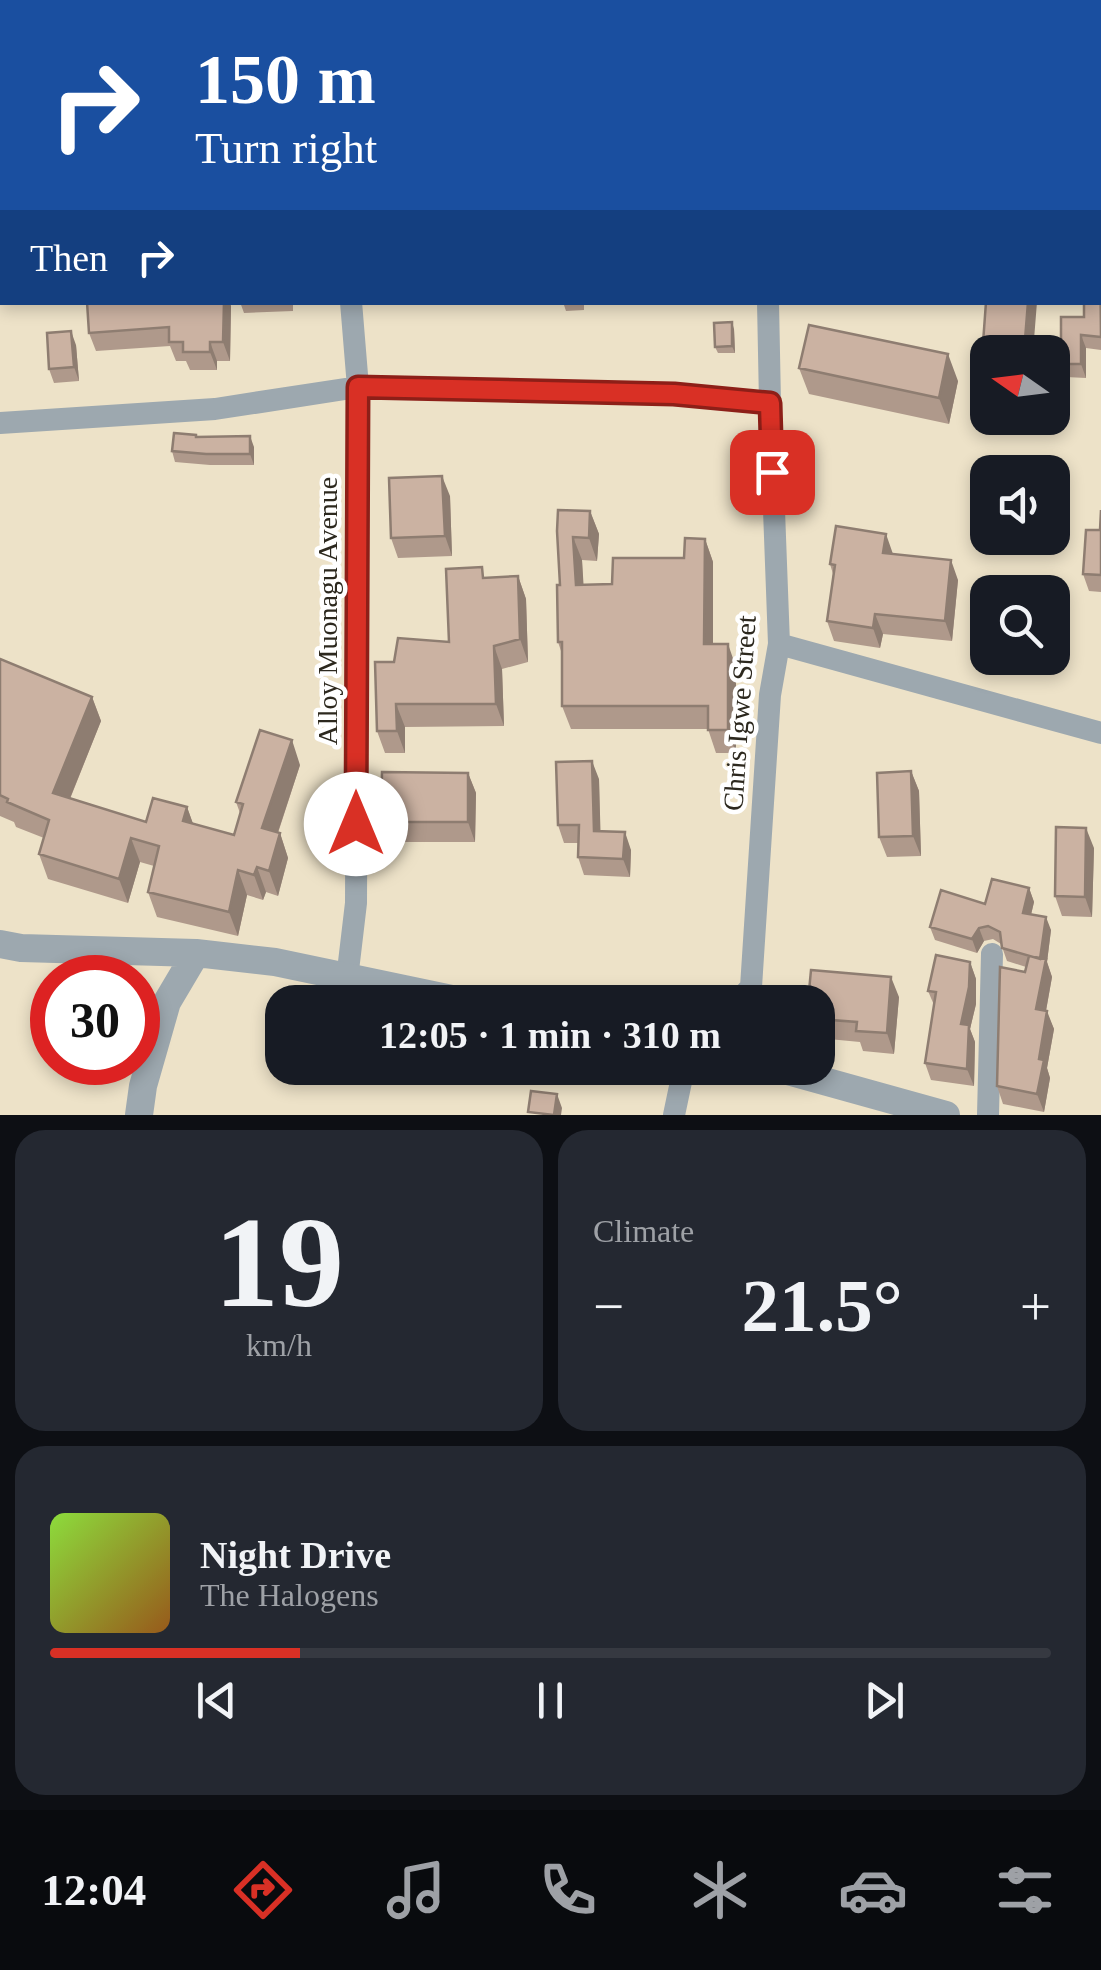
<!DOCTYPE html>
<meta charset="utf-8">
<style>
:root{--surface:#171b24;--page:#242831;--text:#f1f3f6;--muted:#9ea1a6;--line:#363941;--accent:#d93025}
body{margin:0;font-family:Georgia,serif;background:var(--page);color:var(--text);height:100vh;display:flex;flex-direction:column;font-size:38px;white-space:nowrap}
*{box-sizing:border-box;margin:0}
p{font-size:32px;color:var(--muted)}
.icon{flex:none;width:55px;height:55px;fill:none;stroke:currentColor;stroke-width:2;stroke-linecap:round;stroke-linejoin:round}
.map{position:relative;height:1115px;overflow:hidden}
.side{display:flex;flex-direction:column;gap:15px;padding:15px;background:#0d0f14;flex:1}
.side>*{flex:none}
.guide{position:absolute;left:0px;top:0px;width:1102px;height:305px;box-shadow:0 5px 15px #0003;background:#1a4fa0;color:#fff;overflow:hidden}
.needle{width:65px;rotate:284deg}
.controls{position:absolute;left:970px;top:335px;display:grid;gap:20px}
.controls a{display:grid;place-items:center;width:100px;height:100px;border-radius:20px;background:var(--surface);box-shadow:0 5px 15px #0003;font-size:50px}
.speed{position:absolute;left:30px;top:955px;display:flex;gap:20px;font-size:50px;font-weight:700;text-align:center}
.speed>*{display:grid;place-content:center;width:130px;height:130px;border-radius:50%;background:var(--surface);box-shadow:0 5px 15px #0003;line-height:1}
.speed .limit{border:15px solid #d22;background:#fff;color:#111}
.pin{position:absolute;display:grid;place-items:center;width:85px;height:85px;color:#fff;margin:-42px;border-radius:20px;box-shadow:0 5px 15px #0006}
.me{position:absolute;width:110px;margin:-55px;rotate:0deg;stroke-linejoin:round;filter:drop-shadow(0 0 8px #0008)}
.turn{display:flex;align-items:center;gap:35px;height:210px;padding:0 30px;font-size:45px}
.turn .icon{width:130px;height:130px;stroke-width:2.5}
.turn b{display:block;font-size:70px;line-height:85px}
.then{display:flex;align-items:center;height:95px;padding:0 30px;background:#0003;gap:20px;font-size:38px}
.big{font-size:75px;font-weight:700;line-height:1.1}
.side .widget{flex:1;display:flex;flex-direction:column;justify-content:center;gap:15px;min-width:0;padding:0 35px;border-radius:30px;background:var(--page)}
.side .dial{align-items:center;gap:0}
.dial b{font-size:130px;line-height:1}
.song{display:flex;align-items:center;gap:30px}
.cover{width:120px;height:120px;border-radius:15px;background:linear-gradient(135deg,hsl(90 70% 55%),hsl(30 70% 35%))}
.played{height:10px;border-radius:5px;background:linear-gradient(90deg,var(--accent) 25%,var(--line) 25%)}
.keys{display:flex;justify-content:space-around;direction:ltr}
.heat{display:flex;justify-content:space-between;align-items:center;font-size:55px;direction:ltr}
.side .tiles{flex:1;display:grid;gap:15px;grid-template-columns:1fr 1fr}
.widget:last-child{grid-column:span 2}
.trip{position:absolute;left:265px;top:985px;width:570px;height:100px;border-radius:30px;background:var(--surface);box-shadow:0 5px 15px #0003;font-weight:700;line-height:100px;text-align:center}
.tab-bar{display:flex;height:160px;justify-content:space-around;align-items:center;background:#090b0e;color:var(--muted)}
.tab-bar .icon{width:70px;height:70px}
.tab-bar .on{color:var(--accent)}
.tab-bar b{font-size:45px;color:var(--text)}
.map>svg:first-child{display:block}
</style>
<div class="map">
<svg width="1101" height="1115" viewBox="0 0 1101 1115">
<rect width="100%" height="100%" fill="#ede2c8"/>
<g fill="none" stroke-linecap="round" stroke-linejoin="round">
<path stroke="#9da8af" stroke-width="22" d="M 766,0 L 766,2
M 347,2 L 347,0
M 1100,152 L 1101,152
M 0,423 L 215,409 L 358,387 L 674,394 L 770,403
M 779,644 L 1101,733
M 347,979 L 356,903 L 358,387 L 351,302
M 737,1002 L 751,987 L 770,695 L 779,644 L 770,403 L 768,302
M 674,1115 L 682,1077 L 687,1068
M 988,1115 L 992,954"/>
<path stroke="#9da8af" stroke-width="28" d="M 0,944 L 21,948 L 196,953 L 275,962 L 466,1002
M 777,1068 L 946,1115
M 139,1115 L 143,1086 L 167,1002 L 196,953"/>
</g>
<path fill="#af998b" d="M 487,0 L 731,0 L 731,2 L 517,2 Z
M 1101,253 L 1101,350 L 1086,348 L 1086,378 L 1066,377 L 1061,364 L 1084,317 Z
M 87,302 L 229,302 L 231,306 L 230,361 L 217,361 L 217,370 L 190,370 L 186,361 L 176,361 L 170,346 L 96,351 L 89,333 Z
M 240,302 L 293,302 L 293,311 L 244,313 Z
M 563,302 L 584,302 L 584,310 L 566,311 Z
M 734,329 L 735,353 L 718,353 L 715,347 Z
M 76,345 L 79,381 L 54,383 L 49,369 Z
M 982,357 L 988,357 L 988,373 Z
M 799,368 L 958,381 L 949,424 L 809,394 Z
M 197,437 L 254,447 L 254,465 L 210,465 L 175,462 L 172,451 Z
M 988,483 L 988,517 L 981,517 L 976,503 Z
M 450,496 L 452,556 L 398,558 L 391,538 Z
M 1101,510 L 1101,592 L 1089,591 L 1083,574 L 1100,530 Z
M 590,511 L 599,534 L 597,561 L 582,560 L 583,585 L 612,584 L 684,558 L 705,539 L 713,562 L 713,644 L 736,667 L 736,753 L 716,753 L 708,729 L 571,729 L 562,706 L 562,654 L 558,642 L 560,585 L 557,531 Z
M 893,554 L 958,580 L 952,641 L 883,634 L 880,648 L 834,641 L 827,621 L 833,574 L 830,564 Z
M 518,576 L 526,599 L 528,662 L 502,669 L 504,726 L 405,727 L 405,753 L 385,753 L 377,731 L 394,662 L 449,642 L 486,578 Z
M 0,659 L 92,697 L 101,721 L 70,799 L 146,822 L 187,807 L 193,824 L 234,835 L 240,813 L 236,802 L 300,765 L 278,833 L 280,833 L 288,858 L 278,896 L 266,892 L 263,900 L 247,895 L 238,936 L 157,917 L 148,892 L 154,866 L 140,862 L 128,903 L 48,879 L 39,854 L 44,838 L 16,827 L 14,822 L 0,816 Z
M 911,771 L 919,791 L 921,856 L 887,857 L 879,837 Z
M 468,773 L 476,793 L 475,842 L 389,842 L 381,822 Z
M 599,779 L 600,831 L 631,850 L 630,877 L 584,875 L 578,857 L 578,843 L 564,843 L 558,825 Z
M 1094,848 L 1092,917 L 1062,916 L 1055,896 Z
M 1029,888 L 1034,902 L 1031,915 L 1051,930 L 1047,962 L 1052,977 L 1046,1011 L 1054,1029 L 1047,1068 L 1050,1078 L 1044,1112 L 1003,1104 L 997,1086 L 1026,967 L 1007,961 L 1001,944 L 993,939 L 984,941 L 977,953 L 935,940 L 930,927 L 985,904 Z
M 970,962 L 976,979 L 976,1004 L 970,1029 L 975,1042 L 974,1086 L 931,1080 L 925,1063 L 934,1005 L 928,991 Z
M 899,997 L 894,1054 L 863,1051 L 860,1042 L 818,1038 L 818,1002 Z"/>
<path fill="#8e7d71" d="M 224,302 L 229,302 L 231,306 L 230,361 L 223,342 Z
M 1028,302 L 1037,302 L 1033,352 L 1024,352 Z
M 732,322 L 734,329 L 735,353 L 732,346 Z
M 71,331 L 76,345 L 79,381 L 74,367 Z
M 1081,335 L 1086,348 L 1086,378 L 1081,364 Z
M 210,342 L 217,361 L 217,370 L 210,352 Z
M 948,354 L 958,381 L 949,424 L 939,398 Z
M 250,436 L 254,447 L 254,465 L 250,454 Z
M 442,476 L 450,496 L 452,556 L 445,536 Z
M 590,511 L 599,534 L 597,561 L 589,538 Z
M 886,534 L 893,554 L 883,553 Z
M 573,537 L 582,560 L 585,608 L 576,585 Z
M 705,539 L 713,562 L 713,667 L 704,644 Z
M 951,560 L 958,580 L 952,641 L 945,621 Z
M 518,576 L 526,599 L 528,662 L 520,639 Z
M 875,614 L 883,634 L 880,648 L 873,628 Z
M 728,644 L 736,667 L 736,753 L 728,730 Z
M 494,646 L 502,669 L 504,726 L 496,704 Z
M 92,697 L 101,721 L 62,818 L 53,793 Z
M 396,704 L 405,727 L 405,753 L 397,731 Z
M 292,740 L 300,765 L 271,853 L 262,828 Z
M 592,761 L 599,779 L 601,849 L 594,831 Z
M 911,771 L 919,791 L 921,856 L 913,836 Z
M 468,773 L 476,793 L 475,842 L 468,822 Z
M 187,807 L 196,832 L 183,821 Z
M 1086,828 L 1094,848 L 1092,917 L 1085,897 Z
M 625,832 L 631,850 L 630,877 L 623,859 Z
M 280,833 L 288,858 L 278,896 L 269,871 Z
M 131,838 L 140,862 L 128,903 L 119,879 Z
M 257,867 L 266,892 L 263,900 L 254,875 Z
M 238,870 L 247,895 L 238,936 L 229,912 Z
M 1029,888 L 1034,902 L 1028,927 L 1023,913 Z
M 1046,917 L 1051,930 L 1047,962 L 1052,977 L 1043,1027 L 1036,1009 L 1040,959 Z
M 979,928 L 984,941 L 977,953 L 972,939 Z
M 970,962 L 976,979 L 976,1004 L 970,1029 L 975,1042 L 974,1086 L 967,1069 L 961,1024 Z
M 891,977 L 899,997 L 894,1054 L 887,1033 Z
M 1047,1011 L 1054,1029 L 1047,1068 L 1050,1078 L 1044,1112 L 1037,1094 L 1039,1059 Z
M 557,1094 L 562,1108 L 561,1115 L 554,1115 Z"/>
<path fill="#cbb2a2" stroke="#8e7d71" stroke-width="2.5" d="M 123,0 L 142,0 L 142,2 L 123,2 Z
M 954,0 L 1038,0 L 1040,2 L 957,2 Z
M 1100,253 L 1101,337 L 1081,335 L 1081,364 L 1061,364 L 1061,317 L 1084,317 L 1084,302 L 1100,302 Z
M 87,302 L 224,302 L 223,342 L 210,342 L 210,352 L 183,352 L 183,342 L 169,342 L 169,327 L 89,333 Z
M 986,302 L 1028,302 L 1024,352 L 988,352 L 988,357 L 982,357 Z
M 732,322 L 732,346 L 715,347 L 714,323 Z
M 809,325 L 948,354 L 939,398 L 799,368 Z
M 71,331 L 74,367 L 49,369 L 47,333 Z
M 174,433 L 196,435 L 196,437 L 250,436 L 250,454 L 206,454 L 172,451 Z
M 442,476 L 445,536 L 391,538 L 389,478 Z
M 980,483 L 988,483 L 988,504 L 976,503 Z
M 558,510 L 590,511 L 589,538 L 573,537 L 576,585 L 612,584 L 613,558 L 684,558 L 685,538 L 705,539 L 704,644 L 728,644 L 728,730 L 708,730 L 708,706 L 562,706 L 562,642 L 558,642 L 557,585 L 560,585 L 557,531 Z
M 1101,510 L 1101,575 L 1083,574 L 1086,530 L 1100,530 Z
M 836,526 L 886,534 L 883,553 L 951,560 L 945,621 L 875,614 L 873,628 L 827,621 L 835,565 L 830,564 Z
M 482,567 L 483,578 L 518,576 L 520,639 L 494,646 L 496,704 L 396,704 L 397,731 L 377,731 L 375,662 L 394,662 L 398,638 L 449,642 L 446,569 Z
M 0,659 L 92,697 L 53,793 L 146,822 L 153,798 L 187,807 L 183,821 L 234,835 L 243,804 L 236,802 L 260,730 L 292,740 L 262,828 L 280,833 L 269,871 L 257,867 L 254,875 L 238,870 L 229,912 L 148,892 L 159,846 L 131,838 L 119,879 L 39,854 L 49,820 L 7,802 L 8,799 L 0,795 Z
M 592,761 L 594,831 L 625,832 L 623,859 L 578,857 L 579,825 L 558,825 L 556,762 Z
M 911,771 L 913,836 L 879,837 L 877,773 Z
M 382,772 L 468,773 L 468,822 L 381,822 Z
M 1056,827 L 1086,828 L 1085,897 L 1055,896 Z
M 992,879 L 1029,888 L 1023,913 L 1046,917 L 1040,959 L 1002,948 L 1000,932 L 988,926 L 979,928 L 972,939 L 930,927 L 941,890 L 985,904 Z
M 936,955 L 970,962 L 969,987 L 961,1024 L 969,1025 L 967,1069 L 925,1063 L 936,992 L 928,991 Z
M 1029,956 L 1046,959 L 1036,1009 L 1047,1011 L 1039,1059 L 1044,1060 L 1037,1094 L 997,1086 L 1000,967 L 1025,972 Z
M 811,970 L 891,977 L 887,1033 L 856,1031 L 857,1022 L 818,1019 L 818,1002 L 808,1002 Z
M 531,1091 L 557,1094 L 554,1115 L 528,1112 Z"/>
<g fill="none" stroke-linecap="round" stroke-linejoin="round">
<defs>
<path id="route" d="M 356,824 L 358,387 L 674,394 L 770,403 L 772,472"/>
</defs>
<use href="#route" stroke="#8d1f18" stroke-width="25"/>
<use href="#route" stroke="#d93025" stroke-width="18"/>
</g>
<g text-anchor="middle" stroke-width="9" stroke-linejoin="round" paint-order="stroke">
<g font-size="28" fill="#2c281e" stroke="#fff">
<text transform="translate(327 611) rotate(-90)" y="10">Alloy Muonagu Avenue</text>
<text transform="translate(739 713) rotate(-86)" y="10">Chris Igwe Street</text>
</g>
</g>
</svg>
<div class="controls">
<a><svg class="needle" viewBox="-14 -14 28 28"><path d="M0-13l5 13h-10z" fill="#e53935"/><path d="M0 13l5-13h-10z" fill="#9ea1a6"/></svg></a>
<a><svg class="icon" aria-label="sound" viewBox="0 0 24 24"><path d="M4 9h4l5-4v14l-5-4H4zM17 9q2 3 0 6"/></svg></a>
<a><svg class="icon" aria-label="search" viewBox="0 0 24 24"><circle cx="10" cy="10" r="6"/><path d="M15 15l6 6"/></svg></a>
</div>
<div class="speed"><div class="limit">30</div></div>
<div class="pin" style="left:772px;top:472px;background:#d93025"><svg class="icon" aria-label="arrive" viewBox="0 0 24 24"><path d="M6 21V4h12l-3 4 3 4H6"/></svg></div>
<svg class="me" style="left:356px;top:824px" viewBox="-20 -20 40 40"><circle r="19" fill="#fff"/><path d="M0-13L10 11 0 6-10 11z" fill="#d93025"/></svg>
<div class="trip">12:05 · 1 min · 310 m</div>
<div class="guide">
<div class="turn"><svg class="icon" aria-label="right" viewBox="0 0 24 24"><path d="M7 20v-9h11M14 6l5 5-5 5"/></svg><div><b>150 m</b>Turn right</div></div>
<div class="then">Then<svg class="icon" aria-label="right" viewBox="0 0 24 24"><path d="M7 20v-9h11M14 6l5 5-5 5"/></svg></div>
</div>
</div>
<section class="side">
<div class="tiles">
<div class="widget dial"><b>19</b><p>km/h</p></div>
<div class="widget"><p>Climate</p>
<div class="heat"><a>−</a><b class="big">21.5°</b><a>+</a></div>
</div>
<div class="widget">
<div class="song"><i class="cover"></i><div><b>Night Drive</b><p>The Halogens</p></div></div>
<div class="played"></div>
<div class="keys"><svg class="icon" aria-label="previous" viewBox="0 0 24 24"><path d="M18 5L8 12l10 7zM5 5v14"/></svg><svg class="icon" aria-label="pause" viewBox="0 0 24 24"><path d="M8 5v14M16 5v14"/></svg><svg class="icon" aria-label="next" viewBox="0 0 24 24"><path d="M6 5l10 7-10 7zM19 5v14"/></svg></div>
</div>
</div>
</section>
<nav class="tab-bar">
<b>12:04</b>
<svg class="icon on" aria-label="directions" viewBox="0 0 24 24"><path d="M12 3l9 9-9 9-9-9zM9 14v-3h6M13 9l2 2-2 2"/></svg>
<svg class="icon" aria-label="music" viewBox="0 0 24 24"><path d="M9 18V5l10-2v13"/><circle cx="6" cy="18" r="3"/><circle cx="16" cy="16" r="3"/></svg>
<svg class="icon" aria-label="phone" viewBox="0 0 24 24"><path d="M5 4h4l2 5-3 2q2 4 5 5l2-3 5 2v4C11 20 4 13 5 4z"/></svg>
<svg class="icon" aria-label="climate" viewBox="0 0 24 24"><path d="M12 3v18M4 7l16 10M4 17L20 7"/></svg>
<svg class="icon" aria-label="car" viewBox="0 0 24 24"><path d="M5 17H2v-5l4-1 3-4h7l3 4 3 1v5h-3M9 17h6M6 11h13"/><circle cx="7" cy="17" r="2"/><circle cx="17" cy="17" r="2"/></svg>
<svg class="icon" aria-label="filters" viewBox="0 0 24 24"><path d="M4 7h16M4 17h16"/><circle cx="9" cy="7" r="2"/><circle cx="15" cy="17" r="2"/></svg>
</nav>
